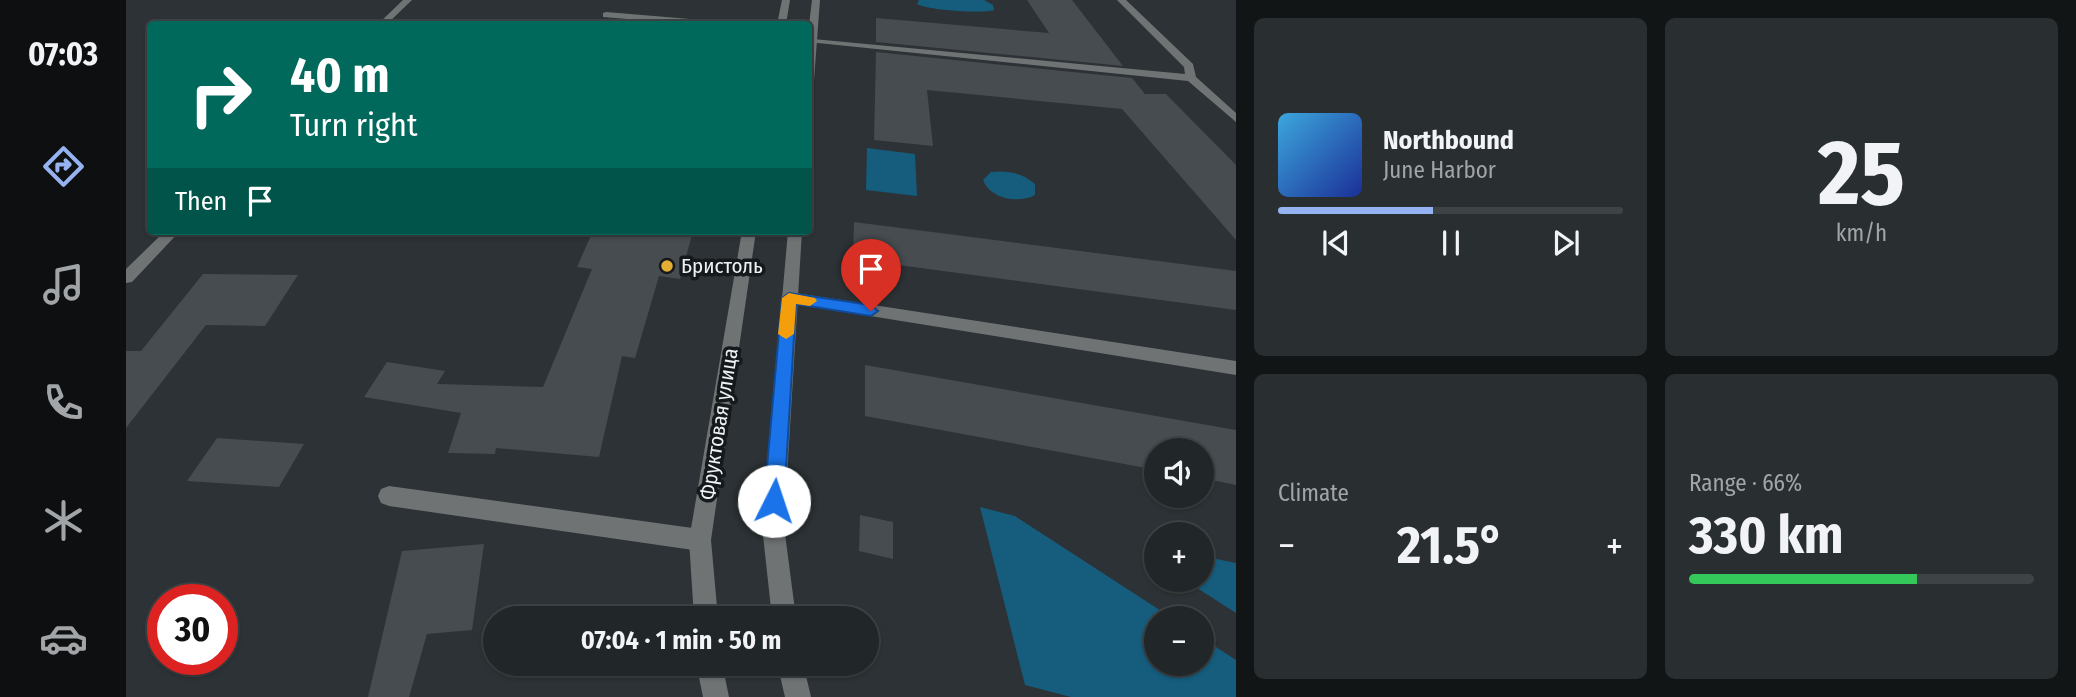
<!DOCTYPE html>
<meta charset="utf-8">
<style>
:root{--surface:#212628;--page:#292e30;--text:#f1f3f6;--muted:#a2a5a8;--line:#3e4345;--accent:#95b2f1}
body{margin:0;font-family:"Fira Sans Condensed",sans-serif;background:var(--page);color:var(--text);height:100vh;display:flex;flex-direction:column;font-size:26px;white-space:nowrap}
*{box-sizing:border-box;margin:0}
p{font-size:23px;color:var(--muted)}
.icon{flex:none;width:38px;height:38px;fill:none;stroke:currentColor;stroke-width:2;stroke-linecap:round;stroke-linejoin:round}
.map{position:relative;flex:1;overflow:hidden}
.side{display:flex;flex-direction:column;gap:18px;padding:18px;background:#121516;width:840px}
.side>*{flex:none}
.guide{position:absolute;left:21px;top:21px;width:665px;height:214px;border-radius:7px;box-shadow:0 2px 5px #0004,0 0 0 2px var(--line);background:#00695c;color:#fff;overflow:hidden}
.buttons{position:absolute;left:1018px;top:438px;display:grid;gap:14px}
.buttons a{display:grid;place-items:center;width:70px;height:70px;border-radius:50%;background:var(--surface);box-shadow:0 2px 5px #0004,0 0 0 2px var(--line);font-size:35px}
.speed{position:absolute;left:21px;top:584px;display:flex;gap:14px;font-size:35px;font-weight:700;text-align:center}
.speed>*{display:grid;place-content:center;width:91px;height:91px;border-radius:50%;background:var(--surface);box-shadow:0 2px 5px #0004,0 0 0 2px var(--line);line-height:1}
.speed .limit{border:10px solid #d22;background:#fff;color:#111}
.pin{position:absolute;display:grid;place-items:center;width:60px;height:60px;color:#fff;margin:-72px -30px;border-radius:50% 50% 50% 0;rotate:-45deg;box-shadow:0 0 7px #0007}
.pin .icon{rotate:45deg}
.me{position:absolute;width:77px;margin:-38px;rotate:4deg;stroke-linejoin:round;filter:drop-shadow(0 0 5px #0008)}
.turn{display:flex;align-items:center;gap:24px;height:147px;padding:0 28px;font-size:32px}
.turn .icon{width:91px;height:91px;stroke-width:2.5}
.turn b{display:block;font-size:49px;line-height:60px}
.then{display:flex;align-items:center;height:66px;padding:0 28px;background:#0003;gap:14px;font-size:26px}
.big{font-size:52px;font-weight:700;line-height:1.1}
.side .tile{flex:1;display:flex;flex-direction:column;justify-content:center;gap:10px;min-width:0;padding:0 24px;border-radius:10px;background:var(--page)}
.side .dial{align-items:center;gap:0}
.dial b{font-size:91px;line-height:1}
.song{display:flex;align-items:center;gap:21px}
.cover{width:84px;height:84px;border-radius:10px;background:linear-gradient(135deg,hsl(200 70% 55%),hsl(230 70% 35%))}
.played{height:7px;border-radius:4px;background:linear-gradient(90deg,var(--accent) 45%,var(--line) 45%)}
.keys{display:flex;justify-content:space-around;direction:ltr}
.heat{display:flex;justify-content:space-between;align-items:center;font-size:38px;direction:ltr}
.charge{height:10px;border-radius:5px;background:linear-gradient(90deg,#34c759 66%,var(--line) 0)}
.side .tiles{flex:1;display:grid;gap:18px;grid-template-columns:repeat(2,1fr)}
.trip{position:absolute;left:357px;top:606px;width:396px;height:70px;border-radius:35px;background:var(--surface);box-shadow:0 2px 5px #0004,0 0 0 2px var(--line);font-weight:700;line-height:70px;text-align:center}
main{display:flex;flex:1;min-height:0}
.tab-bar{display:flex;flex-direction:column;width:126px;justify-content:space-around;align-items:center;background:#0d0f10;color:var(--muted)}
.tab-bar .icon{width:49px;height:49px}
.tab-bar .on{color:var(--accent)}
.tab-bar b{font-size:32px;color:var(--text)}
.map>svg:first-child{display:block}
</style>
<main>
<nav class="tab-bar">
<b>07:03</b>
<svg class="icon on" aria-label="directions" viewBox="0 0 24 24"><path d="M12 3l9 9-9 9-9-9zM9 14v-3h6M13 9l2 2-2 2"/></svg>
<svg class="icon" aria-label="music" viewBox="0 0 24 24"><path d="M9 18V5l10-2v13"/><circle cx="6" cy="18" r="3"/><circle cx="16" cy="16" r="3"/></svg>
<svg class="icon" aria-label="phone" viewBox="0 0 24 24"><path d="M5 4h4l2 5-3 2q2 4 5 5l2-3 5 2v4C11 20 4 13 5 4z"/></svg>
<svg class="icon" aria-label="climate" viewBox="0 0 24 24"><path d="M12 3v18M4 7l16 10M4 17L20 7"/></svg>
<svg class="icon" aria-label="car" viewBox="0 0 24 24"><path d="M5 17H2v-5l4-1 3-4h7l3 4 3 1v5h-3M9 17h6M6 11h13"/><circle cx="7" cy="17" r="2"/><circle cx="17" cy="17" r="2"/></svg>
</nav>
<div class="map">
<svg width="1110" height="697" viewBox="0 0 1110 697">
<rect width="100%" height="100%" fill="#2c3235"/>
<path fill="#155c7d" d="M 793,0 L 858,0 L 867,5 L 868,10 C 858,14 800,10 791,4 Z
M 741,148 L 789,154 L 791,196 L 740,190 Z
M 865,172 C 882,170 896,173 909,184 L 909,195 C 893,204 864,199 857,180 Z
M 854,507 L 889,516 L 1046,618 L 1031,618 L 1031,663 L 1076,663 L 1076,638 L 1110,660 L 1110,697 L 945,697 L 899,685 Z
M 1076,556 L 1110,563 L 1110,613 L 1057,579 L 1076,579 Z"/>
<path fill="#464c50" d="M 901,0 L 946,0 L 997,66 L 750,42 L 750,18 L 923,33 Z
M 750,52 L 1006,78 L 1019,94 L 1040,94 L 1110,165 L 1110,240 L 996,109 L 801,90 L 807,146 L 748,140 Z
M 728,222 L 1110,271 L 1110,310 L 727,259 Z
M 467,231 L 567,231 L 554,279 L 533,276 L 509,358 L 496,356 L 473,457 L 370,448 L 369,454 L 322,453 L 335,413 L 238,397 L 261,362 L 319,371 L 311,384 L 417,387 L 466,269 L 451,267 Z
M 77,274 L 172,275 L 139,326 L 80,325 L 0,428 L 0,351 L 15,351 Z
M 739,365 L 1110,430 L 1110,485 L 1076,478 L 1076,450 L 1031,450 L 1031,470 L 739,416 Z
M 91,438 L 178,444 L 153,487 L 61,481 Z
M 734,515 L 767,522 L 767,559 L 733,551 Z
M 358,544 L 346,630 L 301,634 L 283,697 L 242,697 L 276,551 Z"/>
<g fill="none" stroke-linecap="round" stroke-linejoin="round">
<path fill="#707374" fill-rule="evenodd" d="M 991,0 L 1000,0 L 1067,64 L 1070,77 L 1110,113 L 1110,122 L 1062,81 L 682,42 L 687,39 L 1059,74 L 1058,67 Z
M 480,12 L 588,21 L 593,24 L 561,24 L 477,17 L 477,13 Z
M 663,292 L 1110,361 L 1110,375 L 657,302 L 655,298 L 657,294 Z
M 263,486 L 574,529 L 582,532 L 585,540 L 582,548 L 574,551 L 263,506 L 255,503 L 252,496 L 255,489 Z"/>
<path fill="#707374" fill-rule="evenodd" d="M 277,0 L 286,0 L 261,24 L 252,24 Z
M 656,0 L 664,0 L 660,24 L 651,24 Z
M 686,0 L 694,0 L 687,94 L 682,97 L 682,33 Z
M 39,231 L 54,231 L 6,282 L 0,283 L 0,269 Z
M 616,231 L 630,231 L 585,540 L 592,618 L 568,618 L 563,540 Z
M 662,231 L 676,231 L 658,526 L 670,618 L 646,618 L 636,526 Z
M 570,663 L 596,663 L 603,697 L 577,697 Z
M 651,663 L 677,663 L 685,697 L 659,697 Z"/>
</g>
<path fill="#1a73e8" stroke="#114b97" stroke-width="2" d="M 663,293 L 745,305 L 752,311 L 745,316 L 670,304 L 658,501 L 655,507 L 648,510 L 641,507 L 638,501 L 656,298 Z"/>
<path fill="#f59e0b" d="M 663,293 L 689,298 L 691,301 L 684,306 L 670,304 L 668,334 L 660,339 L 652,334 L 656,298 Z"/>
<circle fill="#e2ae34" stroke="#16191b" stroke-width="2.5" cx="541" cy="266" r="7"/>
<g text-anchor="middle" stroke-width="7" stroke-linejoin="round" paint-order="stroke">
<g font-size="21" fill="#eff2f5" stroke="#16191b" text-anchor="start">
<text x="555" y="273">Бристоль</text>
</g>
<g font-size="21" fill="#eff2f5" stroke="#16191b">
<text transform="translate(593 424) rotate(-81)" y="7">Фруктовая улица</text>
</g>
</g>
</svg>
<div class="buttons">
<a><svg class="icon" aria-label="sound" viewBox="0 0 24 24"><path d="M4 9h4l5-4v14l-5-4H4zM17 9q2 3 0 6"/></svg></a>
<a>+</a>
<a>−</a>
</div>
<div class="speed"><div class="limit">30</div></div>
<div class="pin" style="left:745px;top:311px;background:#d93025"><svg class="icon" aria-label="arrive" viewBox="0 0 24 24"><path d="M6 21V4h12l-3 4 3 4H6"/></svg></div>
<svg class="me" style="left:648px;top:501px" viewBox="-20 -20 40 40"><circle r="19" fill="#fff"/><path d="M0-13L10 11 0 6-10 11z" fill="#1a73e8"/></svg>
<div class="trip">07:04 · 1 min · 50 m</div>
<div class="guide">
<div class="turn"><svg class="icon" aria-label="right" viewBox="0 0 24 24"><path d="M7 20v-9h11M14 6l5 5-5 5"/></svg><div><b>40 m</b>Turn right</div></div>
<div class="then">Then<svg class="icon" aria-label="arrive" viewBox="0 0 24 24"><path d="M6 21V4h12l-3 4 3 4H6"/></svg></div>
</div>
</div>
<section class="side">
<div class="tiles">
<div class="tile">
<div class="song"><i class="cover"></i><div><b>Northbound</b><p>June Harbor</p></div></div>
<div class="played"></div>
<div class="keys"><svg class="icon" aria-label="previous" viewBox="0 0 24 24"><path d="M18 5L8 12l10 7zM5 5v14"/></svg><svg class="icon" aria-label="pause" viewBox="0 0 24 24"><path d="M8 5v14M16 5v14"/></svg><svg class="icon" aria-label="next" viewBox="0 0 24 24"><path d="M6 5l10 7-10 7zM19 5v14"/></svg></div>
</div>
<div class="tile dial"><b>25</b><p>km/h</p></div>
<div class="tile"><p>Climate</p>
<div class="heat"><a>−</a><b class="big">21.5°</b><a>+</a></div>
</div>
<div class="tile"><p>Range · 66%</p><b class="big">330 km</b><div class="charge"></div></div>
</div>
</section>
</main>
